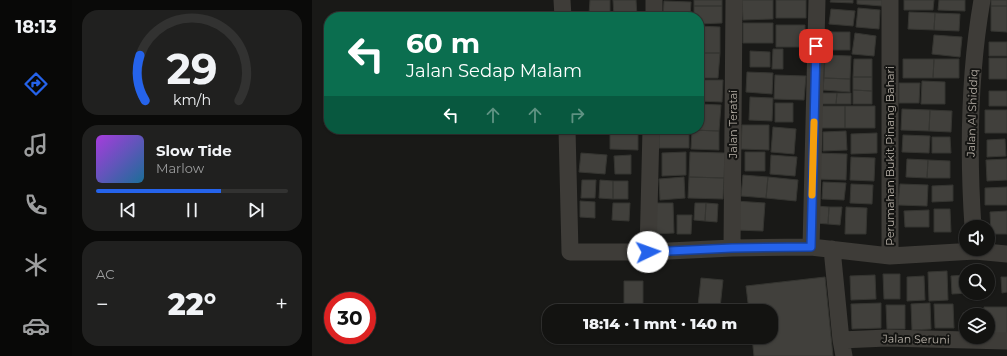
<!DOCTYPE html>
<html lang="id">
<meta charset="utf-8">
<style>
:root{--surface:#131311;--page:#20201f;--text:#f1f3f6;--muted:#9d9e9f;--line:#323231;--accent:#2563eb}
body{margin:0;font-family:Montserrat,sans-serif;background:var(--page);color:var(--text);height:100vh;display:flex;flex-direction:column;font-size:15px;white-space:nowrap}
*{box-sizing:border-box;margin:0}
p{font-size:13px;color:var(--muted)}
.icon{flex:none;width:22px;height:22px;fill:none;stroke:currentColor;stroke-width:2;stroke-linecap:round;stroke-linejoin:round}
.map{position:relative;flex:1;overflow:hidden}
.sheet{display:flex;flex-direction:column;gap:10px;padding:10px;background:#0a0a09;width:240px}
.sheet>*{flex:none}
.guide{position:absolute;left:12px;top:12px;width:380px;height:122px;border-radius:16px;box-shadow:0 1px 3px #0004,0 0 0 1px var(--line);background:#0b6e4f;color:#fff;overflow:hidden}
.fabs{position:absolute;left:647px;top:220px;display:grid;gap:8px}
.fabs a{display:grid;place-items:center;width:36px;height:36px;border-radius:50%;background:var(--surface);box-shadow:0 1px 3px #0004,0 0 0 1px var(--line);font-size:20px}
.speed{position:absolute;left:12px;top:292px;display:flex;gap:8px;font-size:20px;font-weight:700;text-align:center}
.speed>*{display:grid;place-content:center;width:52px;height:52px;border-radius:50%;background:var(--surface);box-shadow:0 1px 3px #0004,0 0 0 1px var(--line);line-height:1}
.speed .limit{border:6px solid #d22;background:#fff;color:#111}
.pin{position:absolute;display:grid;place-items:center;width:34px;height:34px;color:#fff;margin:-17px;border-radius:8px;box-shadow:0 2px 6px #0006}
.me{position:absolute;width:44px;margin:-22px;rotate:87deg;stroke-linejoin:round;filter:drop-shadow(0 0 3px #0008)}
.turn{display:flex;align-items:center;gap:14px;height:84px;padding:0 16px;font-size:18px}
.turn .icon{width:52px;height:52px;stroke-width:2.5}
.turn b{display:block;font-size:28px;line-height:34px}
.lanes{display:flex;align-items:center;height:38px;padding:0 16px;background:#0003;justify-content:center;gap:20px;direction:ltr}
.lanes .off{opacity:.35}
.big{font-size:30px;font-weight:800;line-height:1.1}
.sheet .widget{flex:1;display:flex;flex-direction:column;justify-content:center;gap:6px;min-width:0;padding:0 14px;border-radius:16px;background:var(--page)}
.sheet .dial{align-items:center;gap:0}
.dial svg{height:104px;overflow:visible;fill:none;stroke:var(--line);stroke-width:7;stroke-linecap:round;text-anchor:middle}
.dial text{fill:var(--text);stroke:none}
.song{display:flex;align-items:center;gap:12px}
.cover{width:48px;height:48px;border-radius:6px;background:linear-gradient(135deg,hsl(280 70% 55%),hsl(200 70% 35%))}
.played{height:4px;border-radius:2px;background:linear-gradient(90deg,var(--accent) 65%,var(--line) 65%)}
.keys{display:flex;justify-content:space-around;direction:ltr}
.heat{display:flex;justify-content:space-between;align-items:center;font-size:22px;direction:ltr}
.trip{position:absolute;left:230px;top:304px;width:236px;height:40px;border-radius:16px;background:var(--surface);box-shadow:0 1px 3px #0004,0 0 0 1px var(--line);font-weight:800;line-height:40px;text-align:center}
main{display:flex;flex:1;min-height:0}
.menu{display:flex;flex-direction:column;width:72px;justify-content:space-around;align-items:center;background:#080807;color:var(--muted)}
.menu .icon{width:28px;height:28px}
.menu .current{color:var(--accent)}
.menu b{font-size:18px;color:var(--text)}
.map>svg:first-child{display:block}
</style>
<main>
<nav class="menu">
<b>18:13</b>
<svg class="icon current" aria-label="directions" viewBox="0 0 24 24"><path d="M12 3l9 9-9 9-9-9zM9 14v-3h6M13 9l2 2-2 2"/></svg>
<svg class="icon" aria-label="music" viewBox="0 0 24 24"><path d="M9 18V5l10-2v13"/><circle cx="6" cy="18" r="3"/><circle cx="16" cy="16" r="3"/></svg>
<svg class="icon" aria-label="phone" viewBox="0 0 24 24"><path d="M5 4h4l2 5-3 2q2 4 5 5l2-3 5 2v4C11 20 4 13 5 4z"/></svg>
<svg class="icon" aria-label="climate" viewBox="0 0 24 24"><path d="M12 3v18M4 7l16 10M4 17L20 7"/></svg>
<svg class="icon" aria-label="car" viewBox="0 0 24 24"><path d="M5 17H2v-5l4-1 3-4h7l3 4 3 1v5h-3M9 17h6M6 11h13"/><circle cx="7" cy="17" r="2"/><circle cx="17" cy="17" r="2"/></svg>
</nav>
<section class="sheet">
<div class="widget dial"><svg viewBox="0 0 100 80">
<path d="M14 69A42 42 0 1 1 86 69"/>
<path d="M14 69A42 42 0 0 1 10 34" stroke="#2563eb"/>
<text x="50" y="56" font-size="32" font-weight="700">29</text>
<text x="50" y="72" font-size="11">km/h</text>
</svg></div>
<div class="widget">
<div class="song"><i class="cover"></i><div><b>Slow Tide</b><p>Marlow</p></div></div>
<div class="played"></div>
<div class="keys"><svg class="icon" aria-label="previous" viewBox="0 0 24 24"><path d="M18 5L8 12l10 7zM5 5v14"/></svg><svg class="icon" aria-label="pause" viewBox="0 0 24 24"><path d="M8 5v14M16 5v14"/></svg><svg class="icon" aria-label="next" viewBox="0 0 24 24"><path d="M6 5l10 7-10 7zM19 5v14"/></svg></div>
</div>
<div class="widget"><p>AC</p>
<div class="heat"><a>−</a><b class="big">22°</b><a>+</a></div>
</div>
</section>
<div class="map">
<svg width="695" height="356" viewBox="0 0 695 356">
<rect width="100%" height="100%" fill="#191917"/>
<path fill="#41403c" stroke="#353531" d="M 278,0 L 298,0 L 298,15 L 277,14 Z
M 301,0 L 324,0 L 325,16 L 302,17 Z
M 382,0 L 410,0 L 410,6 L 382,6 Z
M 430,0 L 461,0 L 461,19 L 431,20 Z
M 464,0 L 494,0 L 494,18 L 464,18 Z
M 519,0 L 541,0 L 541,3 L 518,2 Z
M 545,0 L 570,0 L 570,6 L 545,4 Z
M 592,0 L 622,0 L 621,10 L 592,10 Z
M 627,0 L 653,0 L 653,11 L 626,10 Z
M 679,0 L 695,0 L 695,6 L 679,6 Z
M 352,1 L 379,2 L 378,17 L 351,17 Z
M 382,6 L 410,6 L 410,23 L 387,24 L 387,17 L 382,17 Z
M 679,6 L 695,6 L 695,32 L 679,31 Z
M 546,8 L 568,10 L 567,29 L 544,27 Z
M 519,9 L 543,11 L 541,26 L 517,24 Z
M 597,12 L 623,13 L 622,30 L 596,29 Z
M 623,13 L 648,14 L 647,31 L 622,30 Z
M 431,23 L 461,23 L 461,43 L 431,43 Z
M 464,25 L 493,25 L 493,47 L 464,47 Z
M 387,26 L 408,27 L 408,53 L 387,53 Z
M 512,32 L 538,32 L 538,50 L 512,50 Z
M 543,33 L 564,36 L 562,56 L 540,54 Z
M 622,35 L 650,37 L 648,57 L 620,54 Z
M 677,42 L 695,42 L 695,56 L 677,56 Z
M 461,49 L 471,49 L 471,69 L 460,69 Z
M 438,51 L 458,52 L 458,67 L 438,67 Z
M 387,53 L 408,53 L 406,78 L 387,78 Z
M 513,55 L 539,56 L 538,79 L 512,78 Z
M 677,58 L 695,58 L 695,79 L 677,79 Z
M 542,59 L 560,59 L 560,77 L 541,77 Z
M 591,59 L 622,59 L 621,78 L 591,78 Z
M 622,59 L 647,59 L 647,78 L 621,78 Z
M 435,72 L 461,73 L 460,94 L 434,92 Z
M 463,75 L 494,76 L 492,100 L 462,99 Z
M 541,77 L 560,77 L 560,91 L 541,90 Z
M 512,78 L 538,79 L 538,92 L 511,90 Z
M 387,80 L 411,80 L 410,102 L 387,101 Z
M 610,81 L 633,82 L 633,104 L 609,104 Z
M 587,83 L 608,83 L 607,103 L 587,103 Z
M 541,90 L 560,91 L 560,104 L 541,104 Z
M 677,91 L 695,91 L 695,106 L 677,106 Z
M 508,93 L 525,93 L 524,104 L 508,104 Z
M 525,93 L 539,93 L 539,104 L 524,104 Z
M 438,97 L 461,98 L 460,121 L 437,120 Z
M 463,103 L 481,103 L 481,122 L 463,122 Z
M 387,104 L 409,105 L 407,131 L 380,130 L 380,129 L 387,129 Z
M 509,106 L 533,106 L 533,128 L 509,128 Z
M 533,106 L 563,106 L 563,128 L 533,128 Z
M 590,109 L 618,110 L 617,131 L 589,130 Z
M 618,110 L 640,111 L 639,132 L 617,131 Z
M 673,110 L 695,110 L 695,133 L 673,133 Z
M 430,125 L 457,125 L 457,150 L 429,149 Z
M 461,127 L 484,129 L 482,154 L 459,152 Z
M 298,129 L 326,129 L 326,150 L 298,149 Z
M 347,129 L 377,129 L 377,148 L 347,148 Z
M 380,130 L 407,131 L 407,150 L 379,149 Z
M 534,131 L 535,150 L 511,151 L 511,132 Z
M 565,133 L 565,153 L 539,154 L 539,134 Z
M 591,135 L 618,136 L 617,153 L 590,152 Z
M 620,137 L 638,137 L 639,153 L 620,153 Z
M 693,139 L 694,156 L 675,157 L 675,140 Z
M 374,152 L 374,175 L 350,176 L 350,153 Z
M 378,152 L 413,153 L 412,178 L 377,177 Z
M 433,152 L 453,152 L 453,171 L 433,171 Z
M 269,153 L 295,155 L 293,174 L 267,172 Z
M 504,153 L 535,154 L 534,180 L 504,179 Z
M 319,155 L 319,174 L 303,174 L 302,156 Z
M 459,155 L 485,157 L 483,176 L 458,174 Z
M 539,157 L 563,158 L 562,181 L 538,180 Z
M 595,159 L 616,160 L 615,178 L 594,177 Z
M 695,159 L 695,180 L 675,181 L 674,160 Z
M 616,160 L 638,161 L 638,178 L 615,178 Z
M 431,175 L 456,177 L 454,198 L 429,196 Z
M 372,177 L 373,198 L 348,200 L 347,179 Z
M 377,177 L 412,178 L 411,199 L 376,198 Z
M 456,177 L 486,180 L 484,201 L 454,198 Z
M 270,180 L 284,180 L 283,198 L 269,198 Z
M 288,180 L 301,181 L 301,199 L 287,198 Z
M 301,181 L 316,181 L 316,199 L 301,199 Z
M 511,182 L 534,183 L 532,200 L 510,199 Z
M 539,184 L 561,185 L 560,204 L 538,203 Z
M 588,184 L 616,185 L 615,206 L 586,205 Z
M 641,185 L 641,201 L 620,202 L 620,186 Z
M 695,187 L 695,205 L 673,205 L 673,188 Z
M 268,201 L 283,202 L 283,218 L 268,217 Z
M 424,201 L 453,203 L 451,231 L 422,230 Z
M 301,203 L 318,203 L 317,221 L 300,220 Z
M 342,203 L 361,203 L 362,233 L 342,234 Z
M 383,203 L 394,203 L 393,221 L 382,220 Z
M 394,203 L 406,204 L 405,222 L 393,221 Z
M 504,206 L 517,207 L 516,224 L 503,223 Z
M 517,207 L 530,207 L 528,225 L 516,224 Z
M 534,207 L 555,208 L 554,234 L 533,234 Z
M 622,209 L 638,209 L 639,232 L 622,232 Z
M 617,210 L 617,227 L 593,227 L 592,211 Z
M 695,211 L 695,234 L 679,234 L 678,212 Z
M 365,215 L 380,215 L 379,234 L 365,234 Z
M 635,271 L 636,300 L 617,301 L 616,272 Z
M 571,274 L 588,274 L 588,299 L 572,299 Z
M 563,275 L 564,299 L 539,300 L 538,276 Z
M 654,275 L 654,293 L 656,293 L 640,294 L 639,276 Z
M 676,275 L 681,275 L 681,291 L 676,291 Z
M 612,276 L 613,300 L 595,301 L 595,277 Z
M 513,277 L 521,356 L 442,356 L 440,337 L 459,337 L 459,311 L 437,311 L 434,286 Z
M 689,277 L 695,277 L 695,292 L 690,293 Z
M 389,278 L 411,280 L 408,308 L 386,306 Z
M 312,281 L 331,281 L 331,307 L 312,307 Z
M 569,303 L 569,328 L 540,329 L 539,304 Z
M 618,303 L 619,329 L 600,330 L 599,304 Z
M 622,304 L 641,304 L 642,328 L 623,328 Z
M 574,305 L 593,305 L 593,329 L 575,329 Z
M 672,307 L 695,307 L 695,335 L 676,335 L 676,315 L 672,315 Z
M 651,313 L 663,313 L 663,315 L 654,315 L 654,330 L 651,331 Z"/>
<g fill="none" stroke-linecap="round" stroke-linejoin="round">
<path stroke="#3e3c38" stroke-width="17" d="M 250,0 L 251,17
M 342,17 L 342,0
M 255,129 L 258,252 L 336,252 L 420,248 L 499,247 L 578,256 L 578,0
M 661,227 C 656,152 657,75 670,0
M 499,247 L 505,0
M 420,248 L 422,0
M 520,249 L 529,340 L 532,356
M 336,252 L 339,129
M 578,256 L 663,251 L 695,254
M 529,340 L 575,338 L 695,341"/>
</g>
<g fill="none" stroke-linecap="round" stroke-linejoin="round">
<defs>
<path id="route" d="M 336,252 L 420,248 L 499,247 L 504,46"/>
</defs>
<use href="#route" stroke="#184099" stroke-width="10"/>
<use href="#route" stroke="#2563eb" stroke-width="7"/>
<path stroke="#f59e0b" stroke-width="7" d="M 500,195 L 502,122"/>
</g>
<g text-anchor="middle" stroke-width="4" stroke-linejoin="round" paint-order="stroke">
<g font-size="11" fill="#b9b2a9" stroke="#141412">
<text transform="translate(660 113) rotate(-88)" y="4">Jalan Al Shiddiq</text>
<text transform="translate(421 124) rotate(-90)" y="4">Jalan Teratai</text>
<text transform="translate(578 156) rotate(-90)" y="4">Perumahan Bukit Pinang Bahari</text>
<text transform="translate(604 339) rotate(1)" y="4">Jalan Seruni</text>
</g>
</g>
</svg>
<div class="fabs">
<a><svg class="icon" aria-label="sound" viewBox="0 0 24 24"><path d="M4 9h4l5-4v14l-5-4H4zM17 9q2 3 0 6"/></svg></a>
<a><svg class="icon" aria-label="search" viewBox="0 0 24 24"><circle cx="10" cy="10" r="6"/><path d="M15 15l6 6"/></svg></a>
<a><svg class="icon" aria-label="layers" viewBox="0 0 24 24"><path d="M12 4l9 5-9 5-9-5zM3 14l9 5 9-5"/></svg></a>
</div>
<div class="speed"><div class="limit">30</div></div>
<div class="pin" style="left:504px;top:46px;background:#d93025"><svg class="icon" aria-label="arrive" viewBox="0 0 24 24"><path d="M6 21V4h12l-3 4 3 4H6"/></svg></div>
<svg class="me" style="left:336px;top:252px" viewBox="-20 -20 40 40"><circle r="19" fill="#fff"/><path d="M0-13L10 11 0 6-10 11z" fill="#2563eb"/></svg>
<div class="trip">18:14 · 1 mnt · 140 m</div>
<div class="guide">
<div class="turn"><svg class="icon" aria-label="left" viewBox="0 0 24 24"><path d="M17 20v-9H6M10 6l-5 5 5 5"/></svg><div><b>60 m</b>Jalan Sedap Malam</div></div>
<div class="lanes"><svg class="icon" aria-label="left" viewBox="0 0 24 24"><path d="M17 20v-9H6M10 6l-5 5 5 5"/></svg><svg class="icon off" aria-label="ahead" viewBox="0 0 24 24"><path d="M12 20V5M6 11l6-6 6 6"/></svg><svg class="icon off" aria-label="ahead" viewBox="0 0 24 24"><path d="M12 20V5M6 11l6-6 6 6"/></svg><svg class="icon off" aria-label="right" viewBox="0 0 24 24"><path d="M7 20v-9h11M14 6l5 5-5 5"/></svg></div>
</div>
</div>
</main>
